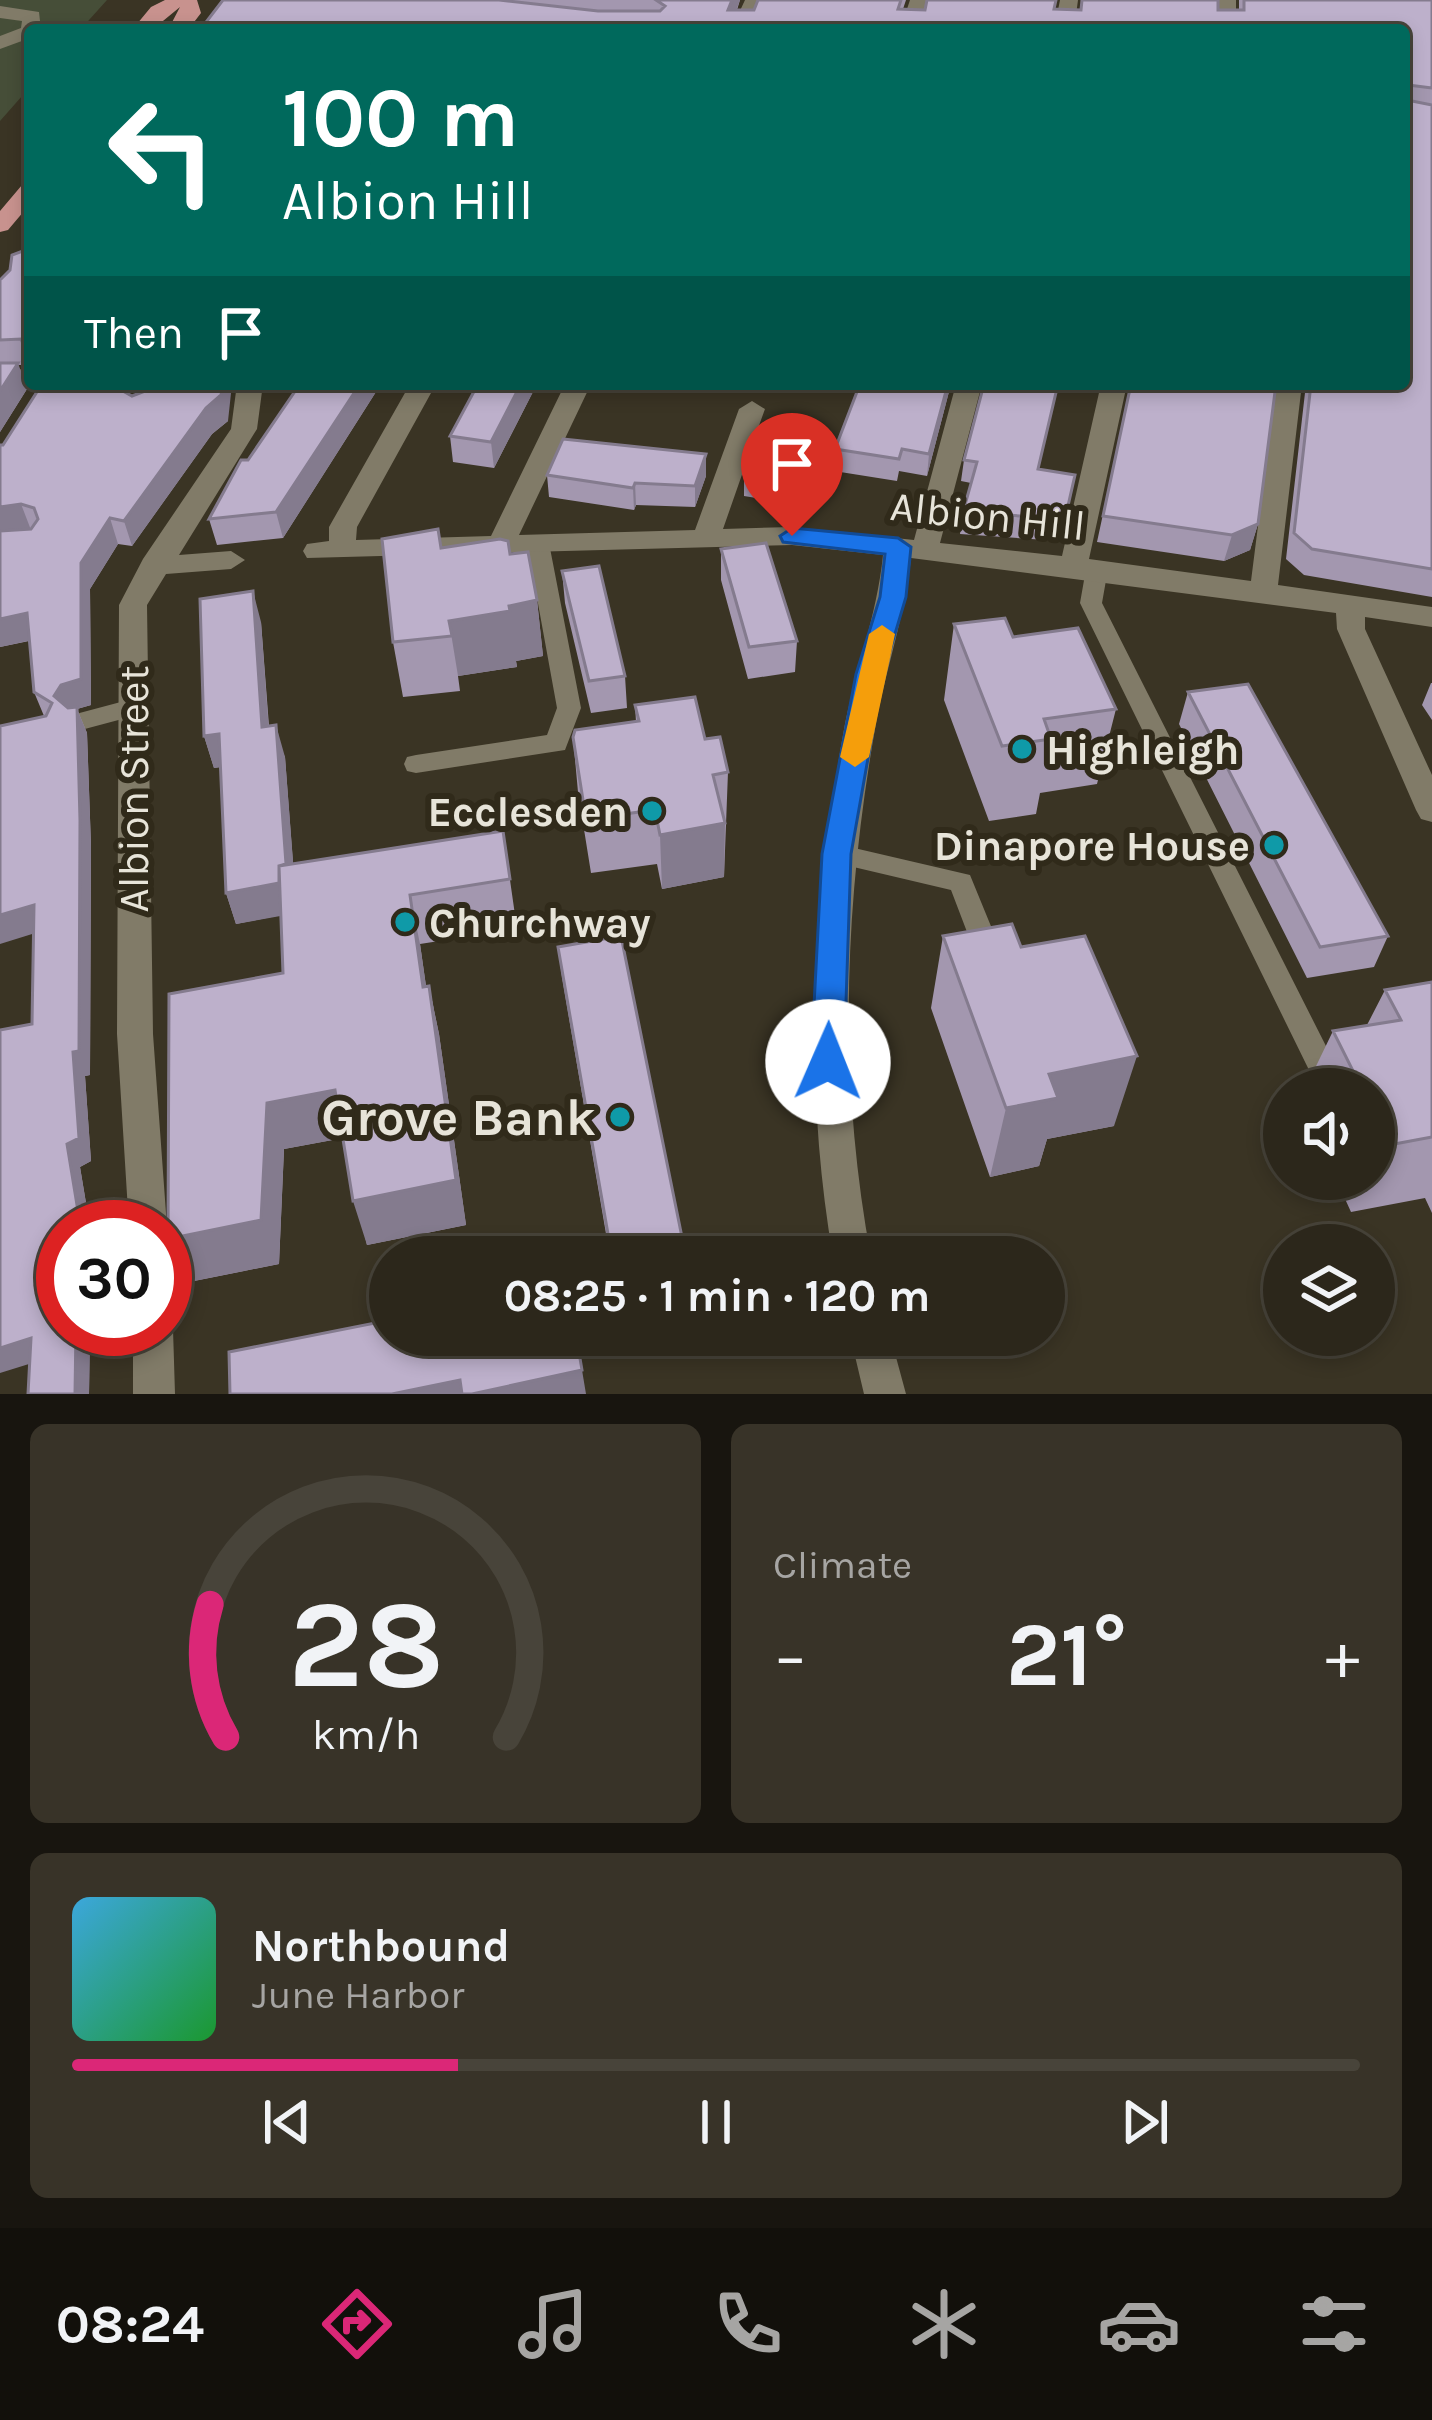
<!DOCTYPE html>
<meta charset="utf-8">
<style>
:root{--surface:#2c271b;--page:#383328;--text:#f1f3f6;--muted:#a6a5a3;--line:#48443a;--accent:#db2777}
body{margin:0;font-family:Karla,sans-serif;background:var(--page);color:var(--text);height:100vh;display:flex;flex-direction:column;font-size:45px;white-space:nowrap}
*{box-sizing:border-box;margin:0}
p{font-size:39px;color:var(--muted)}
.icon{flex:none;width:66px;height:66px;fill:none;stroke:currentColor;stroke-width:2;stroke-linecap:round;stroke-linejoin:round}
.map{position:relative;height:1394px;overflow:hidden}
.side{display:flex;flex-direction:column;gap:30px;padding:30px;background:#18150f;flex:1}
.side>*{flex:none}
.top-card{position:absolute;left:24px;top:24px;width:1386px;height:366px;border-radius:12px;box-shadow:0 6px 18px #0003,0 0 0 3px var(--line);background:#00695c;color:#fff;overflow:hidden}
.buttons{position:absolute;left:1263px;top:1068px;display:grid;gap:24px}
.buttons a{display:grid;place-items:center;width:132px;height:132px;border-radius:50%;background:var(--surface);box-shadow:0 6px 18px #0003,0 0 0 3px var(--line);font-size:60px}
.speed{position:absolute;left:36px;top:1200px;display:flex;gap:24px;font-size:60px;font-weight:700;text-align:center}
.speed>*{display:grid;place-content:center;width:156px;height:156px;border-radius:50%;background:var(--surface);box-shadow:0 6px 18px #0003,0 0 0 3px var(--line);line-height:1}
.speed .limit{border:18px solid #d22;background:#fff;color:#111}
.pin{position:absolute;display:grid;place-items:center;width:102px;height:102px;color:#fff;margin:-123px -51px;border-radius:50% 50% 50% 0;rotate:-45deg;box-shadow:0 0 12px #0007}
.pin .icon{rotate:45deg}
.me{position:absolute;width:132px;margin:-66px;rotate:1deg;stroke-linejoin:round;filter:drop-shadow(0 0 9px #0008)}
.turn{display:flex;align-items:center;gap:42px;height:252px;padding:0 60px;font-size:54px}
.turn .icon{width:156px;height:156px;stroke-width:2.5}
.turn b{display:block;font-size:84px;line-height:102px}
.then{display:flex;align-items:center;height:114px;padding:0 60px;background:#0003;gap:24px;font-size:45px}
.big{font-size:90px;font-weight:700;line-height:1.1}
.side .tile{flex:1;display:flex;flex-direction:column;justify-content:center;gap:18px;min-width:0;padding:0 42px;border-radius:18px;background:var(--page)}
.side .dial{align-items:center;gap:0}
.dial svg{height:312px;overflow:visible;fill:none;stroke:var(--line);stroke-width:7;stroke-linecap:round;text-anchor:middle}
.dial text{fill:var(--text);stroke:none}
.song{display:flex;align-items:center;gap:36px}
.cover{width:144px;height:144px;border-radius:18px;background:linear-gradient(135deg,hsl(200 70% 55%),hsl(130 70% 35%))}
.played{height:12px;border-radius:6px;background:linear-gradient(90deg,var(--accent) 30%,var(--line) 30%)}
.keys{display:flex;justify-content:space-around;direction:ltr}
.heat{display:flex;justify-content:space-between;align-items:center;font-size:66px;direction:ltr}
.side .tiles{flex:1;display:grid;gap:30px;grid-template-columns:1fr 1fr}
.tile:last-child{grid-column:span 2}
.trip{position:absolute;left:369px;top:1236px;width:696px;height:120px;border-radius:60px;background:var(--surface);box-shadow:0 6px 18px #0003,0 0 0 3px var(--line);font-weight:700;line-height:120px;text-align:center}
.tabs{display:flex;height:192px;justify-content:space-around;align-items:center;background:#12100b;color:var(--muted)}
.tabs .icon{width:84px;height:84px}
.tabs .current{color:var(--accent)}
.tabs b{font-size:54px;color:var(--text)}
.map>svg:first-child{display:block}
</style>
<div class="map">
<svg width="1432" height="1394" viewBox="0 0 1432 1394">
<rect width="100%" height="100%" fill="#3a3424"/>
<path fill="#464e38" d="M 0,0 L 107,0 L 80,30 L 30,30 L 30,87 L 0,121 Z"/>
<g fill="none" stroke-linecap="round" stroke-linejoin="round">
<path fill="#817b68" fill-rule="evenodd" d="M 538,536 L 549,543 L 581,708 L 565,750 L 416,773 L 407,771 L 404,764 L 407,757 L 416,755 L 547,735 L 557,708 L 527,543 Z
M 1097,561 L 1108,569 L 1102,603 L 1329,1052 L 1333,1061 L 1329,1070 L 1319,1073 L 1309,1070 L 1080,603 L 1086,569 Z
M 132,699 L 144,708 L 141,714 L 81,730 L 69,721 L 72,715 Z
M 837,844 L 970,875 L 1004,958 L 1000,966 L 990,969 L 980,966 L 951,890 L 828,861 L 824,854 L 828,847 Z"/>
<path fill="#817b68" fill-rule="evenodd" d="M 0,6 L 39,12 L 41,30 L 30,30 L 30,38 L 0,49 L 0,36 L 21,28 L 22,21 L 0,18 Z"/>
<path fill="#817b68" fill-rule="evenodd" d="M 745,0 L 763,0 L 751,30 L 731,30 Z
M 910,0 L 928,0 L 920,30 L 900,30 Z
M 1060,0 L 1078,0 L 1074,30 L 1054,30 Z
M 1218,0 L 1236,0 L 1236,30 L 1216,30 Z
M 30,369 L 32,384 L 0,386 L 0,370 Z
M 237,384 L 263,384 L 257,429 L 179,555 L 231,551 L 245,560 L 231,569 L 166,574 L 147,605 L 153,1034 L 167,1227 L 165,1232 L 165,1227 L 129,1227 L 117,1034 L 119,605 L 143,559 L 231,429 Z
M 410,384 L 436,384 L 357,527 L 356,540 L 491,536 L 565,384 L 591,384 L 519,535 L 695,530 L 739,409 L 752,401 L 765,409 L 757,431 L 805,436 L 818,444 L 805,452 L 752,446 L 723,529 L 792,527 L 914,540 L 956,384 L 982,384 L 940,543 L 1062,556 L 1101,384 L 1127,384 L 1089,559 L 1251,581 L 1276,384 L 1302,384 L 1278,585 L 1432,607 L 1432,627 L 1365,617 L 1365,629 L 1432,775 L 1432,822 L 1421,819 L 1416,810 L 1337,629 L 1336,613 L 911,558 C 905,616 885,671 875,729 C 844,906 838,1080 871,1257 L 833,1257 C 803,1081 812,910 843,735 C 854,674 877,616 883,555 L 792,545 L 307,558 L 303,551 L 307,544 L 329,541 L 329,527 Z
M 165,1314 L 173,1329 L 175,1394 L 133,1394 L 133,1329 L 165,1329 Z
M 850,1335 L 890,1335 L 906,1394 L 864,1394 Z"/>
<path fill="#c8928e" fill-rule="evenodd" d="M 165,0 L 197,0 L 201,13 L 188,30 L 168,30 L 180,7 L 152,30 L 132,30 L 151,7 Z
M 30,183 L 30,204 L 8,230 L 0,232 L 0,211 L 22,185 Z"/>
</g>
<path fill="#a397af" d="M 223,0 L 740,0 L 737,10 L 754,10 L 758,0 L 906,0 L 903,9 L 1239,10 L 1239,0 L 1432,0 L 1432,597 L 1304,575 L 1286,559 L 1306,384 L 1404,384 L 1404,30 L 200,30 Z
M 30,242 L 30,365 L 18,365 L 27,389 L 0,432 L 0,280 L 10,270 Z
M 300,384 L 381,384 L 283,538 L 217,545 L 209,519 Z
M 478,384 L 537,384 L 494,468 L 453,462 L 450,436 Z
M 611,384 L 714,384 L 712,390 L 685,386 L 683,391 Z
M 951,384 L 927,476 L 899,471 L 897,481 L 834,471 L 835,449 Z
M 1131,384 L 1258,524 L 1250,550 L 1224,561 L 1097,542 Z
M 126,388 L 126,392 L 132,396 L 228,421 L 212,434 L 132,546 L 118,544 L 90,589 L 91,705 L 77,709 L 87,733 L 91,846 L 90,1075 L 85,1076 L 91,1161 L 80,1167 L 90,1227 L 63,1227 L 63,1329 L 90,1329 L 89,1394 L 29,1364 L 32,1024 L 44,716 L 34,692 L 29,641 L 0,647 L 0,445 Z
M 813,452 L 812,474 L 801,505 L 744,496 L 744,474 Z
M 964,460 L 1075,475 L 1061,541 L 960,534 L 963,512 L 971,483 L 961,481 Z
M 547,475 L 706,476 L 695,507 L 636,505 L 634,510 L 549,497 Z
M 441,548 L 510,554 L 537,600 L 543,656 L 516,661 L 517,667 L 458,676 L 460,691 L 403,697 L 393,642 Z
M 721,549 L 797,641 L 795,672 L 748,679 L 721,580 Z
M 562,571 L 625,676 L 627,708 L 591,713 L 565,603 Z
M 261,622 L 269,726 L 285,757 L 293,863 L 503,831 L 517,929 L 420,944 L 426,986 L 429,986 L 439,1034 L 466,1225 L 367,1245 L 343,1138 L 284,1149 L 279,1264 L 189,1282 L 168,1239 L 283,973 L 281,915 L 236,924 L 226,893 L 220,767 L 214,768 L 204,736 Z
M 954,624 L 1013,637 L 1116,709 L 1097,784 L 1040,793 L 1036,814 L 989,821 L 944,700 Z
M 1431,683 L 1432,683 L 1432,720 L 1422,705 Z
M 1188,692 L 1388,936 L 1374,967 L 1307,978 L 1179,724 Z
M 635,705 L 728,772 L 724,877 L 662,889 L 657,864 L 591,873 L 578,792 L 573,737 L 636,722 Z
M 943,936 L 1021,947 L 1114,1126 L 1047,1139 L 1039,1166 L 990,1177 L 931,1008 Z
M 558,947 L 686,1257 L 610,1257 L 562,977 Z
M 1432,982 L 1432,1213 L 1425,1198 L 1351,1212 L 1336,1179 L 1374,1179 L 1374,1089 L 1305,1089 L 1333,1031 L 1367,1025 L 1385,990 Z"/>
<path fill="#847b8e" d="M 732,0 L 740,0 L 729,30 L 728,10 Z
M 18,363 L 27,389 L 0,432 L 0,391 Z
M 116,384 L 125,384 L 126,388 L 124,413 Z
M 223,384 L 232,384 L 228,421 L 212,434 L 132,546 L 124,521 Z
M 360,384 L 381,384 L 283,538 L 276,512 Z
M 521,384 L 537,384 L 494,468 L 491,442 Z
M 948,384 L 951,384 L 927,476 L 929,454 Z
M 813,452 L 812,474 L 801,505 L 802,483 Z
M 706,454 L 706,476 L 695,507 L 695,486 Z
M 635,483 L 636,505 L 634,510 L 633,488 Z
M 21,504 L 31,530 L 0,534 L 0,507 Z
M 110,518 L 118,544 L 90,589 L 91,705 L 77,709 L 87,733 L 91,846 L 90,1075 L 85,1076 L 91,1161 L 80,1167 L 90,1227 L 78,1227 L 67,1144 L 73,1052 L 54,696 L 81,563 Z
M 1258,524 L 1250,550 L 1224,561 L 1232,535 Z
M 253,591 L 261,622 L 271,759 L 262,727 Z
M 537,600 L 543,656 L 516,661 L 517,667 L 458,676 L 449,621 Z
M 27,613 L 37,639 L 0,647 L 0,619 Z
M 276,725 L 285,757 L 297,913 L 236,924 L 226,893 Z
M 219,734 L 229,766 L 214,768 L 204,736 Z
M 725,823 L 724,877 L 662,889 L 660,835 Z
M 410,895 L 420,944 L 433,1035 L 423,987 Z
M 34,905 L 45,930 L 0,944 L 0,915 Z
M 429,986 L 439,1034 L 466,1225 L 367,1245 L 353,1201 Z
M 1137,1056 L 1114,1126 L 1047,1139 L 1039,1166 L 990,1177 L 1006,1108 L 1049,1074 Z
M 335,1090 L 349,1137 L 284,1149 L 279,1264 L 189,1282 L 168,1239 L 267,1103 Z
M 76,1329 L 90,1329 L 89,1394 L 75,1394 Z
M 31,1338 L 45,1359 L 0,1373 L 0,1348 Z
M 582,1370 L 586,1394 L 472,1394 Z
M 460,1380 L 464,1394 L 392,1394 Z"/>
<path fill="#bdb0cb" stroke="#847b8e" stroke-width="3" d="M 223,0 L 499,0 L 598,11 L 660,11 L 665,6 L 656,0 L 732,0 L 728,10 L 754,10 L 758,0 L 901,0 L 898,9 L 925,10 L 927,0 L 1056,0 L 1054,9 L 1081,10 L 1082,0 L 1218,0 L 1218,10 L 1244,10 L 1244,0 L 1432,0 L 1432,88 L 1408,85 L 1407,100 L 1432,105 L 1432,569 L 1312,549 L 1294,533 L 1311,384 L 1404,384 L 1404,30 L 200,30 Z
M 30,242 L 30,347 L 27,352 L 21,339 L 0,340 L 0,280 L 10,270 L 12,255 L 23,251 Z
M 0,363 L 18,363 L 0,391 Z
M 42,384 L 116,384 L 116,387 L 132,396 L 145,391 L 147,384 L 223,384 L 221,395 L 206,408 L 124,521 L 110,518 L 81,563 L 81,679 L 61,685 L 54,696 L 68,708 L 77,707 L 80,820 L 79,1051 L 73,1052 L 79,1138 L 67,1144 L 78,1211 L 78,1227 L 63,1227 L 63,1329 L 76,1329 L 75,1394 L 28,1394 L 31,1338 L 0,1348 L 0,1030 L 32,1024 L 34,905 L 0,915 L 0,726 L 46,716 L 52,703 L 34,692 L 27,613 L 0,619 L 0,531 L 31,529 L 38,519 L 34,508 L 21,504 L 0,507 L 0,445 L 3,445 Z
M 300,384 L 360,384 L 276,512 L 209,519 L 241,460 L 248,460 Z
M 478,384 L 521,384 L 491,442 L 450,436 Z
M 860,384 L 948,384 L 929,454 L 902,449 L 899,459 L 835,449 Z
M 984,384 L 1058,384 L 1038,469 L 1075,475 L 1065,519 L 963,512 L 977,462 L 964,460 Z
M 1131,384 L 1276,384 L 1258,524 L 1232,535 L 1103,516 Z
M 563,439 L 706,454 L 695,486 L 635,483 L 633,488 L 547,475 Z
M 756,443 L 813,452 L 802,483 L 744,474 Z
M 438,529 L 441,548 L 500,539 L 508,541 L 510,554 L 528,552 L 537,600 L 509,606 L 510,611 L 449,621 L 452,636 L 393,642 L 382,539 Z
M 766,543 L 797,641 L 749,647 L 721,549 Z
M 599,566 L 625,676 L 589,681 L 562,571 Z
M 253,591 L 262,727 L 276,725 L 286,864 L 279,866 L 279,883 L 226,893 L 219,734 L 204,736 L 200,599 Z
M 1005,618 L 1013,637 L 1078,628 L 1116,709 L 1044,719 L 1051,739 L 1002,746 L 954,624 Z
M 1248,684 L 1388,936 L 1320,947 L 1188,692 Z
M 695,697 L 705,739 L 720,737 L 728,772 L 713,775 L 725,823 L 660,835 L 655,810 L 586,819 L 573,737 L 575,730 L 639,721 L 635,705 Z
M 503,831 L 510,879 L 410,895 L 423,987 L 429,986 L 456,1180 L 353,1201 L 335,1090 L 267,1103 L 261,1220 L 168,1239 L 169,994 L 283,973 L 279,866 Z
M 1012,924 L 1021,947 L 1085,936 L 1137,1056 L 1049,1074 L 1058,1098 L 1006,1108 L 943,936 Z
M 621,936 L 686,1257 L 612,1257 L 558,947 Z
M 1432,982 L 1432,1137 L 1389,1145 L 1374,1114 L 1374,1089 L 1362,1089 L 1333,1031 L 1401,1020 L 1385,990 Z
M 390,1320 L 390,1335 L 576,1335 L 582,1370 L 472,1394 L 462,1394 L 460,1380 L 392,1394 L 230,1394 L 229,1352 Z"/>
<path fill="#1a73e8" stroke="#114b97" stroke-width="3" d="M 792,528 L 898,538 L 911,547 L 906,597 L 883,674 L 851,854 L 844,1062 L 839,1072 L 816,1072 L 811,1062 L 822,854 L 856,674 L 880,597 L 885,554 L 783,542 L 780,536 Z"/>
<path fill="#f59e0b" d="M 882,625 L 895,634 L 869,757 L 855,767 L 840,757 L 869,634 Z"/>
<g fill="#0f9aa8" stroke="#302a1a" stroke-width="4.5">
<circle cx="1022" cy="749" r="12"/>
<circle cx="652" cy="811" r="12"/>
<circle cx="1274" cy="845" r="12"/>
<circle cx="405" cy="922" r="12"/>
<circle cx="620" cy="1117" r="12"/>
</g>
<g text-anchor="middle" stroke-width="12" stroke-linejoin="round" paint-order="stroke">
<g font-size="42" fill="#e7e4d9" stroke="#302a1a">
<text transform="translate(988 515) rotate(6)" y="15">Albion Hill</text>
<text transform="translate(133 789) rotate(-90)" y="15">Albion Street</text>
</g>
<g font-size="42" font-weight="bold" fill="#e7e4d9" stroke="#302a1a" text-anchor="start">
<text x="1046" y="764">Highleigh</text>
<text x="628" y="826" text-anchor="end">Ecclesden</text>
<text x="1250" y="860" text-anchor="end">Dinapore House</text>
<text x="429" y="937">Churchway</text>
</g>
<g font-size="51" font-weight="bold" fill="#e7e4d9" stroke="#302a1a" text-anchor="end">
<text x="596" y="1135">Grove Bank</text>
</g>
</g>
</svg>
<div class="buttons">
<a><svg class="icon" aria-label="sound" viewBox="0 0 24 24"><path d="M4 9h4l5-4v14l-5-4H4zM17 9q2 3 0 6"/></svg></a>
<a><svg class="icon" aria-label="layers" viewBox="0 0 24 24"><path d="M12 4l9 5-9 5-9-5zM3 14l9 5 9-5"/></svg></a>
</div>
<div class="speed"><div class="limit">30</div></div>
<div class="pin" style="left:792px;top:536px;background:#d93025"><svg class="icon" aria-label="arrive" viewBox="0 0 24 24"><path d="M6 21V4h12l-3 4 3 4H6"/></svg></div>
<svg class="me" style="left:828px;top:1062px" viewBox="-20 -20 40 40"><circle r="19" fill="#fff"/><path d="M0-13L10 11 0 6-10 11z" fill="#1a73e8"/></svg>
<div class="trip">08:25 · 1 min · 120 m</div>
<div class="top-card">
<div class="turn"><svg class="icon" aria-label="left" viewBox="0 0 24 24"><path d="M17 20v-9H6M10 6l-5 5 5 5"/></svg><div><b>100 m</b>Albion Hill</div></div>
<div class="then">Then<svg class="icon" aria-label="arrive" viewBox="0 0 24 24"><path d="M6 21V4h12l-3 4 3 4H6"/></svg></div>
</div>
</div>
<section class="side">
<div class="tiles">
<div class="tile dial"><svg viewBox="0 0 100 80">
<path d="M14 69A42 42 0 1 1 86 69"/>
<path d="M14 69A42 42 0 0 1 10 35" stroke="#db2777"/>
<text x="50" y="56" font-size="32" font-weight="700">28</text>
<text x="50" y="72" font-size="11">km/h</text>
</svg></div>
<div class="tile"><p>Climate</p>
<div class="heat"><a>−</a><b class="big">21°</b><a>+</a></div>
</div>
<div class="tile">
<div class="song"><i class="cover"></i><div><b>Northbound</b><p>June Harbor</p></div></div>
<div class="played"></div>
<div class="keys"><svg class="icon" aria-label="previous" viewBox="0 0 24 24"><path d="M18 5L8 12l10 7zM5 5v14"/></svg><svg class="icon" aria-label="pause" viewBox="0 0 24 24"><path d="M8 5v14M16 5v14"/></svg><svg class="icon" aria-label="next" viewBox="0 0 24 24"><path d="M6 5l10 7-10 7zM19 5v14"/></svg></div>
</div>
</div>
</section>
<nav class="tabs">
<b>08:24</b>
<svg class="icon current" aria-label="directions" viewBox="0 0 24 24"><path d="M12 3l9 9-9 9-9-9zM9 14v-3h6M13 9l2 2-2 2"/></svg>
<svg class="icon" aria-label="music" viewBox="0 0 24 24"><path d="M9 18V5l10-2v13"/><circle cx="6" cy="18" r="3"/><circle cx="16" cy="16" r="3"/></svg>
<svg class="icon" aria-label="phone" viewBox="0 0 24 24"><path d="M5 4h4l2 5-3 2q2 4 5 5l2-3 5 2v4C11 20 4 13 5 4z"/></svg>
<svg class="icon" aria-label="climate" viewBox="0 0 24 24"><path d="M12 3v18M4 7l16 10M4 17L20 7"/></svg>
<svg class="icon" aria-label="car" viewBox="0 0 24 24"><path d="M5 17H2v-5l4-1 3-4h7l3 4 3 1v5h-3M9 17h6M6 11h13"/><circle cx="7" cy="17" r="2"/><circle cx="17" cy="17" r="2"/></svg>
<svg class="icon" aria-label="filters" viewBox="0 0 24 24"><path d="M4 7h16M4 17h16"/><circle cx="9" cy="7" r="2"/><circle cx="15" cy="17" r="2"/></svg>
</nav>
